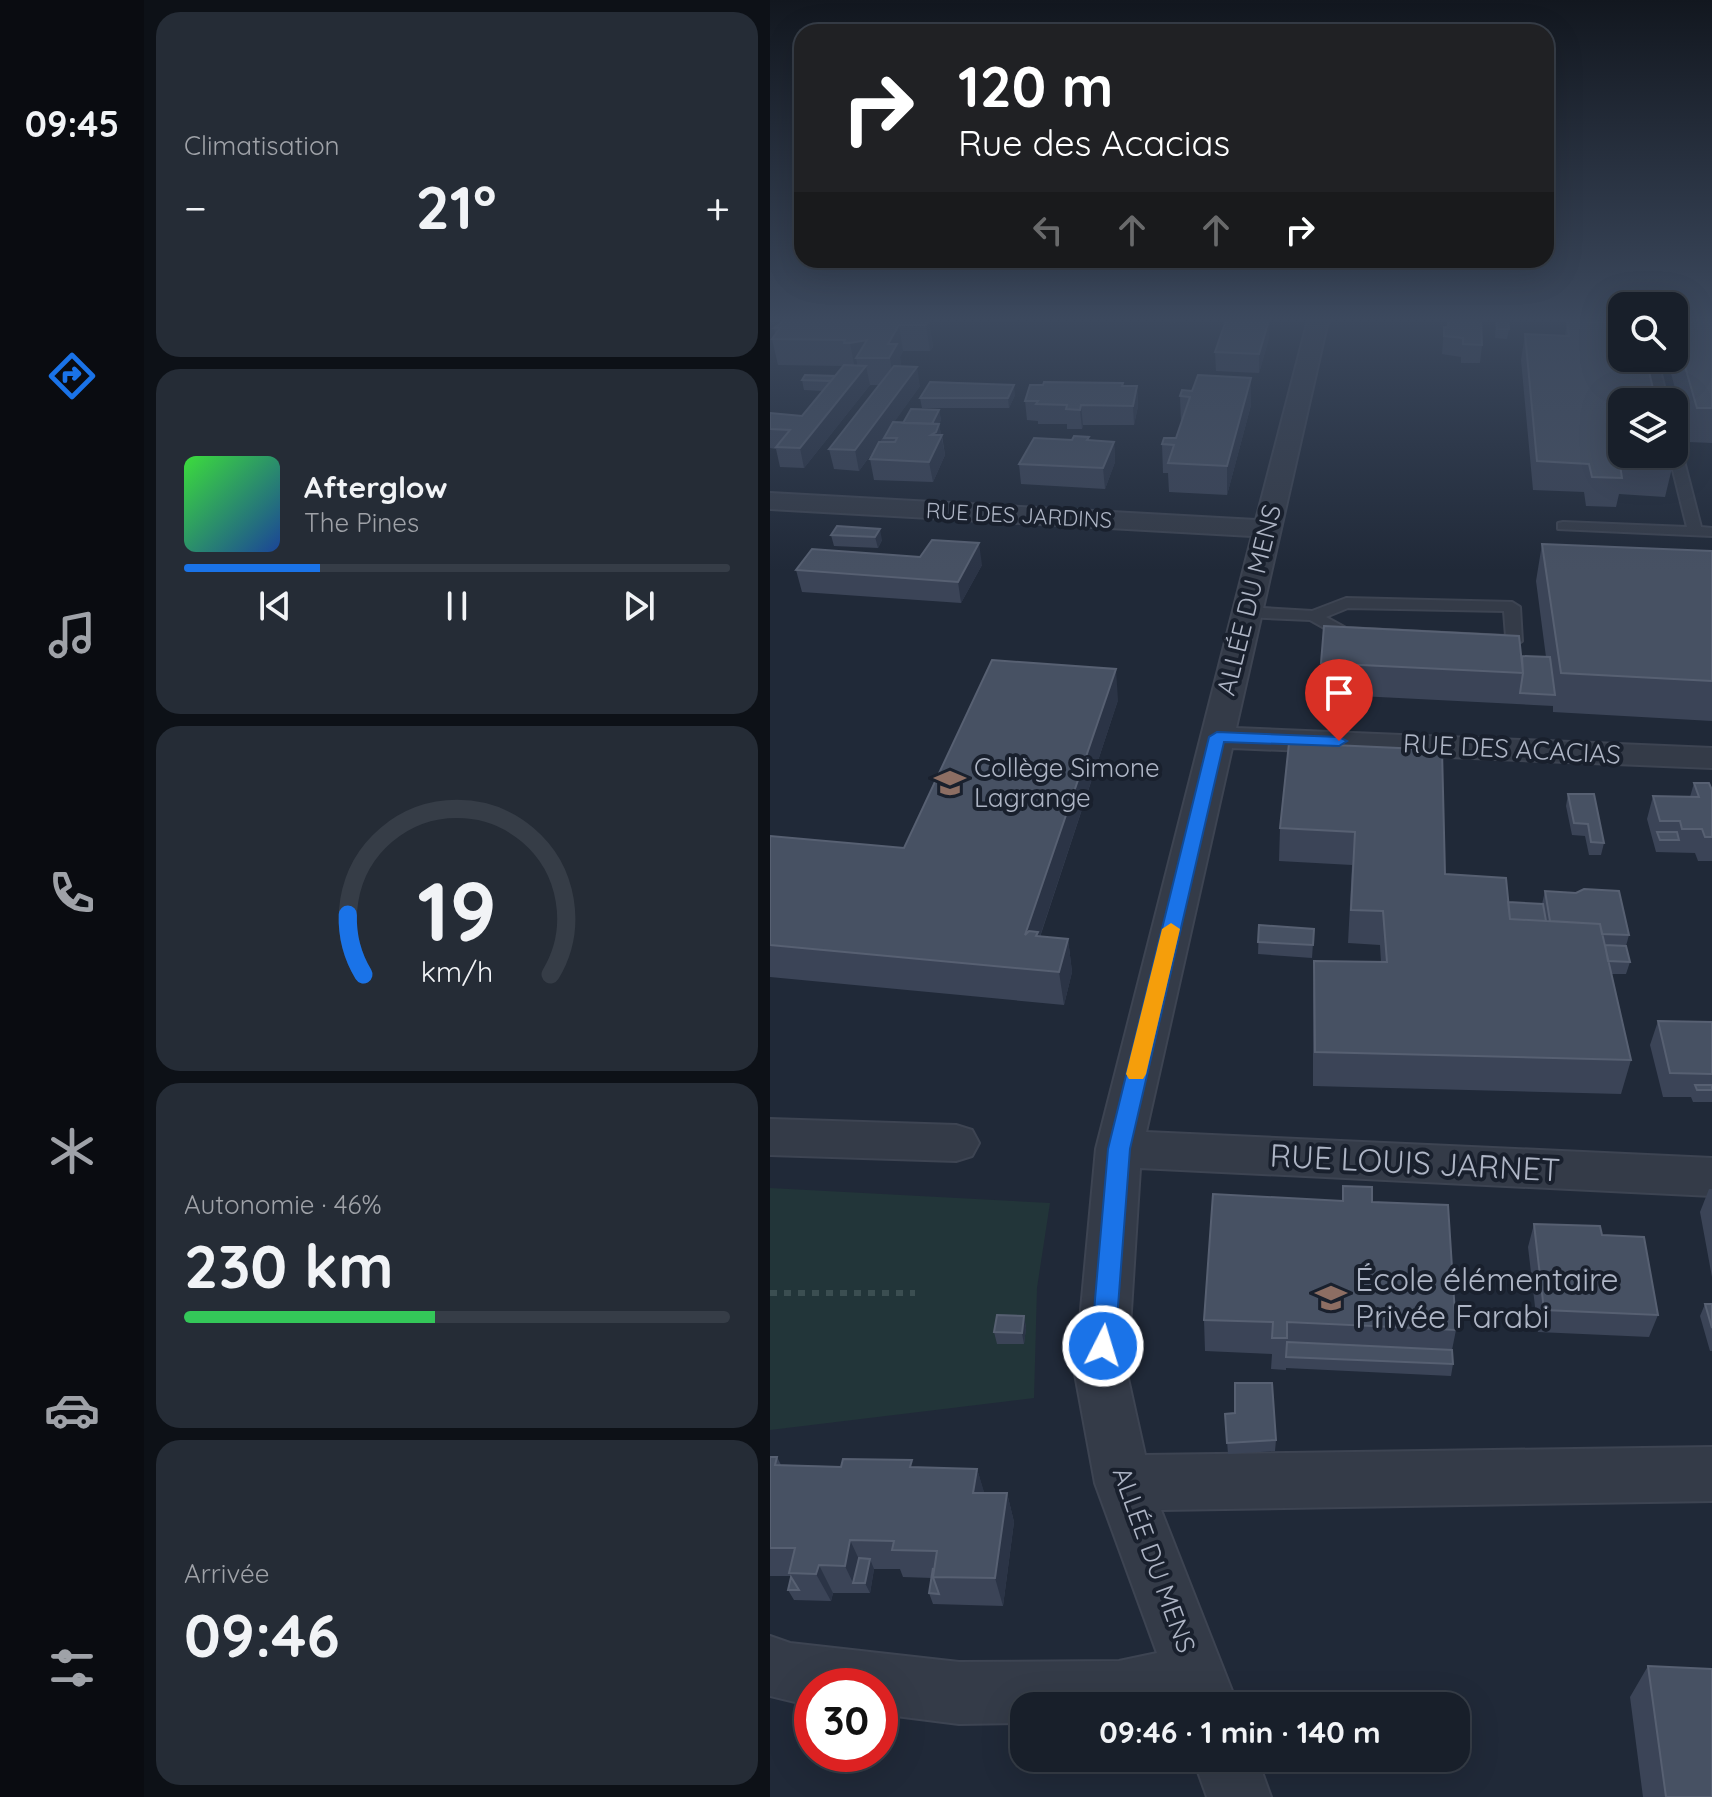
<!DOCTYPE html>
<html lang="fr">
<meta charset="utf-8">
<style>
:root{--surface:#181f2a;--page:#252c36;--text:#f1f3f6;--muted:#9fa2a8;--line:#363d47;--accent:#1a73e8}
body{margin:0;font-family:Quicksand,sans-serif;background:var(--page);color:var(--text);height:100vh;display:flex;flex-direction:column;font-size:30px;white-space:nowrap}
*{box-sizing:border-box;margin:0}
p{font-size:26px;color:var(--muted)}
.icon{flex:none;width:44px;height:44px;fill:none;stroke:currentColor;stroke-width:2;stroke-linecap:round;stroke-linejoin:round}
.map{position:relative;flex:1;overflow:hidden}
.sheet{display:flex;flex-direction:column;gap:12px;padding:12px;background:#0d1117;width:626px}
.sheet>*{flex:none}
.top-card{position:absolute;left:24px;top:24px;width:760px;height:244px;border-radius:24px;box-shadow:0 8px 32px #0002,0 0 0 2px var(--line);background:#202124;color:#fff;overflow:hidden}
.buttons{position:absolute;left:838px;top:292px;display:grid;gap:16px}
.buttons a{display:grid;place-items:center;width:80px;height:80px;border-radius:16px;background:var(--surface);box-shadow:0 8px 32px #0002,0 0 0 2px var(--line);font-size:40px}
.speed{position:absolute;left:24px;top:1668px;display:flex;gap:16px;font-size:40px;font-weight:700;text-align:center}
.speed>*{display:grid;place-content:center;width:104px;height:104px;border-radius:50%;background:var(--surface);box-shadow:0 8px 32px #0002,0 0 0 2px var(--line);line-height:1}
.speed .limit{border:12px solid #d22;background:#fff;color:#111}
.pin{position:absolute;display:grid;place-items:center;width:68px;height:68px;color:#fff;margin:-82px -34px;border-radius:50% 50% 50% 0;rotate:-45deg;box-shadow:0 0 8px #0007}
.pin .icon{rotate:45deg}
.me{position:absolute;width:88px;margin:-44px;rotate:5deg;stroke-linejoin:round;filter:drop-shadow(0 0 6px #0008)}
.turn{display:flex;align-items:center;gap:28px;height:168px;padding:0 32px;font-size:36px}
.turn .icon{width:104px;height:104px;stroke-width:2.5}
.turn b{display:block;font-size:56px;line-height:68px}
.lanes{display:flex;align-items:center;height:76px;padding:0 32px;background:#0003;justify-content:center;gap:40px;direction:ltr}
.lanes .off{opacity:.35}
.big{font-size:60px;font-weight:700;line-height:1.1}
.sheet .widget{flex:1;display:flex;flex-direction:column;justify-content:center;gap:12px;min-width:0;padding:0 28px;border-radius:24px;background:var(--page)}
.sheet .dial{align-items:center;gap:0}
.dial svg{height:208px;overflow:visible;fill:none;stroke:var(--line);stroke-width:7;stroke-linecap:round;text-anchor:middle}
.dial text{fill:var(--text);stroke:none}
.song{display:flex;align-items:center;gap:24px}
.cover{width:96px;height:96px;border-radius:12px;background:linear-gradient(135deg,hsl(120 70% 55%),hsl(220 70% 35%))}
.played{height:8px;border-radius:4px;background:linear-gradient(90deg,var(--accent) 25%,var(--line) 25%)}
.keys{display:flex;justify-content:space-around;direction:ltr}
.heat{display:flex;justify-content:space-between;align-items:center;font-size:44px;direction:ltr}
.charge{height:12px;border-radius:6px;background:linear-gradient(90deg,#34c759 46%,var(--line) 0)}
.trip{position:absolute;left:240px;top:1692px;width:460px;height:80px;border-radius:24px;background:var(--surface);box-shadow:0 8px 32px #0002,0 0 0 2px var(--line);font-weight:700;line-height:80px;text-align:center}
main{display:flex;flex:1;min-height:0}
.menu{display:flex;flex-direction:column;width:144px;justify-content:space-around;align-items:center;background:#0a0c11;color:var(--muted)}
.menu .icon{width:56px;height:56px}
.menu .active{color:var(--accent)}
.menu b{font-size:36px;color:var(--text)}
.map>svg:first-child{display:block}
</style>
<main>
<nav class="menu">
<b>09:45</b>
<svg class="icon active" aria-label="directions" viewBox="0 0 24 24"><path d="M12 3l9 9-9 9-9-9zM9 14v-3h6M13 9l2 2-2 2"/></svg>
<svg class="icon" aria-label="music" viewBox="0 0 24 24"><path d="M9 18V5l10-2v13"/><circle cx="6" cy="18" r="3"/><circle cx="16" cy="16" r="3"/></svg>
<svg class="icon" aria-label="phone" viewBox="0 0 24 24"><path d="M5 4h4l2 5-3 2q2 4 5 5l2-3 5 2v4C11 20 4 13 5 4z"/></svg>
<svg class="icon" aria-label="climate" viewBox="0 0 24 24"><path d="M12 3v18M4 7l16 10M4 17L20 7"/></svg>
<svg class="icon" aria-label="car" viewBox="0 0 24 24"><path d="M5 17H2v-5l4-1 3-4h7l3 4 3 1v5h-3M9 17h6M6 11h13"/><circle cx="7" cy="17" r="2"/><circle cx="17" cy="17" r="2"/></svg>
<svg class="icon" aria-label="filters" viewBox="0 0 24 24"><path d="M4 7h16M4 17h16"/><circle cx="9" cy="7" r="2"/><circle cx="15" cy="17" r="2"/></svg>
</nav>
<section class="sheet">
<div class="widget"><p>Climatisation</p>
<div class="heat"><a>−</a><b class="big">21°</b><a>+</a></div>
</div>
<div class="widget">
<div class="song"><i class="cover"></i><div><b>Afterglow</b><p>The Pines</p></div></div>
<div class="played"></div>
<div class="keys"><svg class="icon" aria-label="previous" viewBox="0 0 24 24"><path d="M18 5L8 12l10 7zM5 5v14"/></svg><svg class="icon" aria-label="pause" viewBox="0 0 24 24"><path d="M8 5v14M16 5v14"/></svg><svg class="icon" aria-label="next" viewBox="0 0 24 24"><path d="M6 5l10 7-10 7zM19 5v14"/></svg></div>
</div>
<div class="widget dial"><svg viewBox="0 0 100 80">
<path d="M14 69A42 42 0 1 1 86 69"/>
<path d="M14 69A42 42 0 0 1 8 46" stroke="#1a73e8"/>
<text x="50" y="56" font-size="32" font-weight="700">19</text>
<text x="50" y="72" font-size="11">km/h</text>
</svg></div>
<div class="widget"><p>Autonomie · 46%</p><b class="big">230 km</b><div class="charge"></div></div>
<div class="widget"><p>Arrivée</p><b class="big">09:46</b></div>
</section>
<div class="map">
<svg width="942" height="1797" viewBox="0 0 942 1797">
<rect width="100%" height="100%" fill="#202938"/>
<path fill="#223539" d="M 0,1188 L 280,1203 L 267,1288 L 264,1398 L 0,1430 Z"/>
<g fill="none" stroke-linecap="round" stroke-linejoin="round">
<defs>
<path id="lane" d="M 875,358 L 887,358 L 898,402 L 886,402 Z
M 904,445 L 911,449 L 931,527 L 942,528 L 942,536 L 788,529 L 788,523 L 793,522 L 917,527 L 899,454 L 904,454 Z
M 576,598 L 742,602 L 750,607 L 752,641 L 744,646 L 572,638 L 540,620 L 475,617 L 467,612 L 475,607 L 542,611 ZM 578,608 L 734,611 L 736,636 L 576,628 L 556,617 Z"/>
<path id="street" d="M 538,320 L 561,320 L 557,325 L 466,728 L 942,748 L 942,768 L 462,748 L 376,1132 L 942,1158 L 942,1196 L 370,1168 L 357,1374 L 375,1455 L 942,1447 L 942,1501 L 391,1510 L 468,1706 L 254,1706 L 254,1723 L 189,1724 L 110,1714 L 110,1686 L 42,1686 L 42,1706 L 0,1696 L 0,1636 L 20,1643 L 189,1662 L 349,1661 L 387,1653 L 325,1483 L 305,1374 L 326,1149 L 482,536 L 0,509 L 0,493 L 486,520 Z
M 0,1119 L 186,1125 L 202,1130 L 209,1143 L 202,1156 L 186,1161 L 0,1155 Z
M 423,1758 L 487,1758 L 501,1797 L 437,1797 Z"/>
</defs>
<use href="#lane" stroke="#3d4452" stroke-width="4"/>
<use href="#street" stroke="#3d4452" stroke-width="4"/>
<path stroke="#3b4e51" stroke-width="3" stroke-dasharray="4 4" stroke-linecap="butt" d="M 225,320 L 328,320"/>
<path stroke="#3b4e51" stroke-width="6" stroke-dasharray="7 7" stroke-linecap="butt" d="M 0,1293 L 145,1293"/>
<use href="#lane" fill="#343b48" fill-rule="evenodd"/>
<use href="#street" fill="#343b48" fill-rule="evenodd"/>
</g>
<path fill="#3b4457" d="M 15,320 L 148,320 L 159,321 L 163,347 L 160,351 L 133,351 L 130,357 L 131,366 L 150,386 L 124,422 L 133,423 L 169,410 L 171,420 L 169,424 L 171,435 L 172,435 L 175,455 L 163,482 L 104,480 L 100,459 L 107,446 L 89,471 L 64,469 L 59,449 L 109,385 L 100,385 L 34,468 L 10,467 L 6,449 L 0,448 L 0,413 L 32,416 L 53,391 L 34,390 L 32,380 L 65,376 L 73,366 L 8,365 L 2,339 L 5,335 L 4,328 Z
M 393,320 L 409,320 L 408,323 L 394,322 Z
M 499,320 L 499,338 L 489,373 L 446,371 L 445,352 Z
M 678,320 L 712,345 L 710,363 L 691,363 L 691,357 L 672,354 L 674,327 L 677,327 Z
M 726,320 L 739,329 L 737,339 L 725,338 Z
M 904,320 L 942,320 L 942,443 L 919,442 L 897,358 L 904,358 Z
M 797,321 L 902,468 L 895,497 L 849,494 L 846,507 L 816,506 L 814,492 L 763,490 L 751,360 L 755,334 L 795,336 Z
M 353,383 L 353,386 L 367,386 L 368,406 L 364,425 L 313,425 L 312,429 L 297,429 L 297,424 L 268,424 L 268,421 L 257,420 L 255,401 Z
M 412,390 L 481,405 L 457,495 L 399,492 L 398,473 L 393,473 L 392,444 L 406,438 L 411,424 L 410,396 Z
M 245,395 L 239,408 L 152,408 L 150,398 Z
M 319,437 L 319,441 L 344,442 L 345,462 L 335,489 L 251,484 L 249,464 L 302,440 Z
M 67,526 L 112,540 L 108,548 L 64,546 L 61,535 Z
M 772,544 L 942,551 L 942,721 L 783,712 L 783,706 L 550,694 L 551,663 L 752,656 L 776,657 L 766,581 Z
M 212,565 L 191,603 L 32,592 L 26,570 Z
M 348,700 L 270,937 L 298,939 L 302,972 L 294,1005 L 0,977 L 0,836 L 134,848 Z
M 519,743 L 675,874 L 738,902 L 772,904 L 775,891 L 859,935 L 856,946 L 860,962 L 856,974 L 841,974 L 861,1060 L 851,1094 L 543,1086 L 543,994 L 544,961 L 611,962 L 610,945 L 578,943 L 582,865 L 509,861 L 510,828 Z
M 924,783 L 942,790 L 942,861 L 928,861 L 925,853 L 886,852 L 877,819 L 883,796 L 920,797 Z
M 798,794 L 834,843 L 831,855 L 819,855 L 815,836 L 802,835 L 796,806 Z
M 489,925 L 544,929 L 542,958 L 488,954 Z
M 888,1021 L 942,1022 L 942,1102 L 923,1102 L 921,1097 L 893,1097 L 880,1045 Z
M 573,1186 L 602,1202 L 686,1330 L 682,1350 L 683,1364 L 681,1376 L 516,1368 L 516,1370 L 501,1369 L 502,1354 L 435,1351 L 434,1320 L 572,1201 Z
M 939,1189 L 942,1189 L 942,1277 L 930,1212 Z
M 764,1224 L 832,1235 L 888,1315 L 879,1337 L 768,1332 L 758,1247 Z
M 935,1304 L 942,1304 L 942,1351 L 940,1351 L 930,1316 Z
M 254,1316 L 256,1328 L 254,1344 L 227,1344 L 224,1332 Z
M 465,1413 L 506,1440 L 505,1451 L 458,1454 L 455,1414 Z
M 0,1457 L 7,1457 L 11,1465 L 207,1469 L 214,1493 L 237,1493 L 244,1522 L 233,1606 L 163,1604 L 159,1593 L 162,1578 L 133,1577 L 130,1569 L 104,1569 L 100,1593 L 63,1593 L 61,1601 L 24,1600 L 18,1590 L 21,1576 L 0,1576 Z
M 878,1666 L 942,1797 L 873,1797 L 860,1697 Z"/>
<path fill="#2b3446" d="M 121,320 L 125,320 L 127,328 L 129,325 L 133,351 L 130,357 L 132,371 L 124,385 L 118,344 Z
M 499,320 L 499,338 L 489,373 L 489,354 Z
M 159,321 L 163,347 L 160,351 L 156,325 Z
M 97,340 L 86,358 L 88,369 L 85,369 L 80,343 Z
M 96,366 L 100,385 L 34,468 L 30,448 Z
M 147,367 L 150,386 L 89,471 L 85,450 Z
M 481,378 L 481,405 L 457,495 L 457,466 Z
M 244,385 L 245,395 L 239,408 L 238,398 Z
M 367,386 L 368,406 L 364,425 L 363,406 Z
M 311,405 L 313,425 L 312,429 L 310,410 Z
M 169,410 L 171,420 L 165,432 L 169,424 L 175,455 L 163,482 L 159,462 L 158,432 Z
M 344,442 L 345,462 L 335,489 L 333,468 Z
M 110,529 L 112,540 L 108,548 L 105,537 Z
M 209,543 L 212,565 L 191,603 L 188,582 Z
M 346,669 L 348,700 L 269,939 L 255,935 Z
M 298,939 L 302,972 L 294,1005 L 289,972 Z
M 254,1316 L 256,1328 L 254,1344 L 252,1333 Z
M 207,1469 L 216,1498 L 203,1493 Z
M 237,1493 L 244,1522 L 233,1606 L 225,1578 Z
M 80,1540 L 93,1568 L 83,1583 L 75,1566 Z
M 100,1559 L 104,1569 L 100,1593 L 95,1583 Z
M 49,1565 L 63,1593 L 61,1601 L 46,1574 Z"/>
<path fill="#475163" stroke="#576072" stroke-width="2" d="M 15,320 L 121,320 L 159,321 L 156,325 L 129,325 L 118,344 L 127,344 L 119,358 L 86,358 L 97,340 L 80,343 L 74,343 L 75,340 L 2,339 L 10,328 L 4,328 Z
M 456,320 L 499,320 L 489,354 L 445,352 Z
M 678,320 L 711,320 L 712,345 L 693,344 L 693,338 L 674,336 L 674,327 L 678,327 Z
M 726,320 L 738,320 L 739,329 L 727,329 Z
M 904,320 L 942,320 L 942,408 L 927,408 L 904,328 Z
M 797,321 L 852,323 L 852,358 L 876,358 L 886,402 L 852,402 L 852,454 L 898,454 L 902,468 L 850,465 L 852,478 L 822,477 L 819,464 L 767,461 L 755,334 L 799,336 Z
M 74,365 L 96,366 L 30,448 L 6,447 L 20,430 L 0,429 L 0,413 L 32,416 Z
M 124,366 L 147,367 L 85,450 L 59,449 Z
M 35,375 L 65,376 L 61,381 L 32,380 Z
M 428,375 L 481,378 L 457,466 L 398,463 L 404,445 L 392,444 L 394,438 L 406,438 L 420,397 L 410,396 L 412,390 L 422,391 Z
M 160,382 L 244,385 L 238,398 L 150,398 Z
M 274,382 L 353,383 L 352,386 L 367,386 L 363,406 L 311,405 L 310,410 L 296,409 L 297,405 L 266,404 L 268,401 L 255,401 L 260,385 L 273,385 Z
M 141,409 L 169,410 L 162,424 L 133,423 Z
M 123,422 L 169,424 L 166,432 L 161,435 L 172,435 L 159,462 L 100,459 L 109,442 L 125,442 L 127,438 L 114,438 Z
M 304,436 L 319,437 L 317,440 L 344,442 L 333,468 L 249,464 L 264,438 L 302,440 Z
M 67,526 L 110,529 L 105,537 L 61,535 Z
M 162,540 L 209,543 L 188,582 L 26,570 L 42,549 L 150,557 Z
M 772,544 L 942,551 L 942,681 L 791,673 Z
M 554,626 L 749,636 L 753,673 L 551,663 Z
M 752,656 L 780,657 L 785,695 L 750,693 L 753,673 Z
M 222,660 L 346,669 L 255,935 L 259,931 L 268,932 L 266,936 L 298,939 L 289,972 L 0,945 L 0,836 L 134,848 Z
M 519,743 L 672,750 L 675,874 L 736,878 L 740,919 L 830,924 L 861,1060 L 545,1052 L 544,961 L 617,962 L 613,911 L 581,910 L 585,832 L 510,828 Z
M 924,783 L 939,783 L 942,790 L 942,837 L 935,837 L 932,829 L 912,829 L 910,821 L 890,821 L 883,796 L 929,797 Z
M 798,794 L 824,794 L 834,843 L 821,842 L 818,824 L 804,823 Z
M 887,832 L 907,832 L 909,840 L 890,840 Z
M 814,889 L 849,891 L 859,935 L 832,934 L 830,924 L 780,921 L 775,891 L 806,893 Z
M 738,902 L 773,904 L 776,921 L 740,919 Z
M 489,925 L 544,929 L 543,945 L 488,942 Z
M 835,945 L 856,946 L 860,962 L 838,961 Z
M 888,1021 L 942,1022 L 942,1074 L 900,1073 Z
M 925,1085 L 942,1085 L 942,1090 L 927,1090 Z
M 573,1186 L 602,1187 L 602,1202 L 678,1205 L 686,1330 L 517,1322 L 517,1338 L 502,1338 L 503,1322 L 434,1320 L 443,1194 L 573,1201 Z
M 764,1224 L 830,1226 L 832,1235 L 874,1237 L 888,1315 L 774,1310 Z
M 935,1304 L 942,1304 L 942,1328 Z
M 227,1315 L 254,1316 L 252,1333 L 224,1332 Z
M 517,1342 L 682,1350 L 683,1364 L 516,1357 Z
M 465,1383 L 502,1383 L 506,1440 L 457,1443 L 455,1414 L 465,1413 Z
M 0,1457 L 7,1457 L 5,1465 L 71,1467 L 73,1459 L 142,1460 L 140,1467 L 207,1469 L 203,1493 L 237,1493 L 225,1578 L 163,1577 L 167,1551 L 122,1550 L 124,1541 L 80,1540 L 75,1566 L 49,1565 L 46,1574 L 19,1573 L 25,1548 L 0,1548 Z
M 89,1558 L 100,1559 L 95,1583 L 83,1583 Z
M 163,1568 L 163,1577 L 169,1594 L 159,1593 Z
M 21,1577 L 29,1590 L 18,1590 Z
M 878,1666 L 942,1669 L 942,1797 L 896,1797 Z"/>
<linearGradient id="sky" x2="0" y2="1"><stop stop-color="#12171f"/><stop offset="0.56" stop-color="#3c495e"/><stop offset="1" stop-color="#3c495e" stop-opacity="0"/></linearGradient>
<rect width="942" height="571" fill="url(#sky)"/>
<path fill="#1a73e8" stroke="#114b97" stroke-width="2" d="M 447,732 L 569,737 L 577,741 L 569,746 L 454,742 L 360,1149 L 345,1346 L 341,1354 L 333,1357 L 324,1354 L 321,1346 L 338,1149 L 439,737 Z"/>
<path fill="#f59e0b" d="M 401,923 L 410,929 L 376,1074 L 373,1079 L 359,1079 L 356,1074 L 392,929 Z"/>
<defs>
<symbol id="school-bare" viewBox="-9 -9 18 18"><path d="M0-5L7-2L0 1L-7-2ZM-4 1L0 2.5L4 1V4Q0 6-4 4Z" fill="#8d6e63" stroke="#19202d" stroke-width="2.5" paint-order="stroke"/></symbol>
</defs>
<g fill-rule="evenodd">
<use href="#school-bare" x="158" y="761" width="44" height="44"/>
<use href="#school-bare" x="539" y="1276" width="44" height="44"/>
</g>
<g text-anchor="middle" stroke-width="8" stroke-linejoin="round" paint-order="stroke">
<g font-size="22" fill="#aeb5c5" stroke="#19202d">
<text transform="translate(249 515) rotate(3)" y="8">RUE DES JARDINS</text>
</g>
<g font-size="26" fill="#aeb5c5" stroke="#19202d">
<text transform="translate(479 600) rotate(-76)" y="9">ALLÉE DU MENS</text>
<text transform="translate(742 749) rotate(3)" y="9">RUE DES ACACIAS</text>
<text transform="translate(384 1560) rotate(70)" y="9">ALLÉE DU MENS</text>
</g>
<g font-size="26" fill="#aeb5c5" stroke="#19202d" text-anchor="start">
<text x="204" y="777">Collège Simone<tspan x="204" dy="30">Lagrange</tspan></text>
</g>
<g font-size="32" fill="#aeb5c5" stroke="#19202d">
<text transform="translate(645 1163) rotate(3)" y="11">RUE LOUIS JARNET</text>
</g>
<g font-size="32" fill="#aeb5c5" stroke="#19202d" text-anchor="start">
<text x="585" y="1291">École élémentaire<tspan x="585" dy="37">Privée Farabi</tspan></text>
</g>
</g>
</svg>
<div class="buttons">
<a><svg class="icon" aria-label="search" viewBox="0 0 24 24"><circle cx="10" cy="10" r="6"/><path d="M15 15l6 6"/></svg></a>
<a><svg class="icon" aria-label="layers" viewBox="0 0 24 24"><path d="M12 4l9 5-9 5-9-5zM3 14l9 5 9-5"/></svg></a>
</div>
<div class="speed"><div class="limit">30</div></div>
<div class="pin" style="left:569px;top:741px;background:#d93025"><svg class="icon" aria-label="arrive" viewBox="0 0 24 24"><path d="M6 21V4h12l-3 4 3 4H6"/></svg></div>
<svg class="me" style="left:333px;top:1346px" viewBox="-20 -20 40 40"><circle r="17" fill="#1a73e8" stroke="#fff" stroke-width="3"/><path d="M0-11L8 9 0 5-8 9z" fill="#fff"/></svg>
<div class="trip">09:46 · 1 min · 140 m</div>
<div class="top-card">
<div class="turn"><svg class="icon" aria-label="right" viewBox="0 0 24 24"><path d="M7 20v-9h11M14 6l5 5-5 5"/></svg><div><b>120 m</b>Rue des Acacias</div></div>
<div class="lanes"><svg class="icon off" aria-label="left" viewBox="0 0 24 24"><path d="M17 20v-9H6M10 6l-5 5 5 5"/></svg><svg class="icon off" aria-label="ahead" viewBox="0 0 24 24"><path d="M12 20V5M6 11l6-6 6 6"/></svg><svg class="icon off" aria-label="ahead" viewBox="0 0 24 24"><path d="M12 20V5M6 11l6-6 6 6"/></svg><svg class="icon" aria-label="right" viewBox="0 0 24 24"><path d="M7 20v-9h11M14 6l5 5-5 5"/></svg></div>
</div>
</div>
</main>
